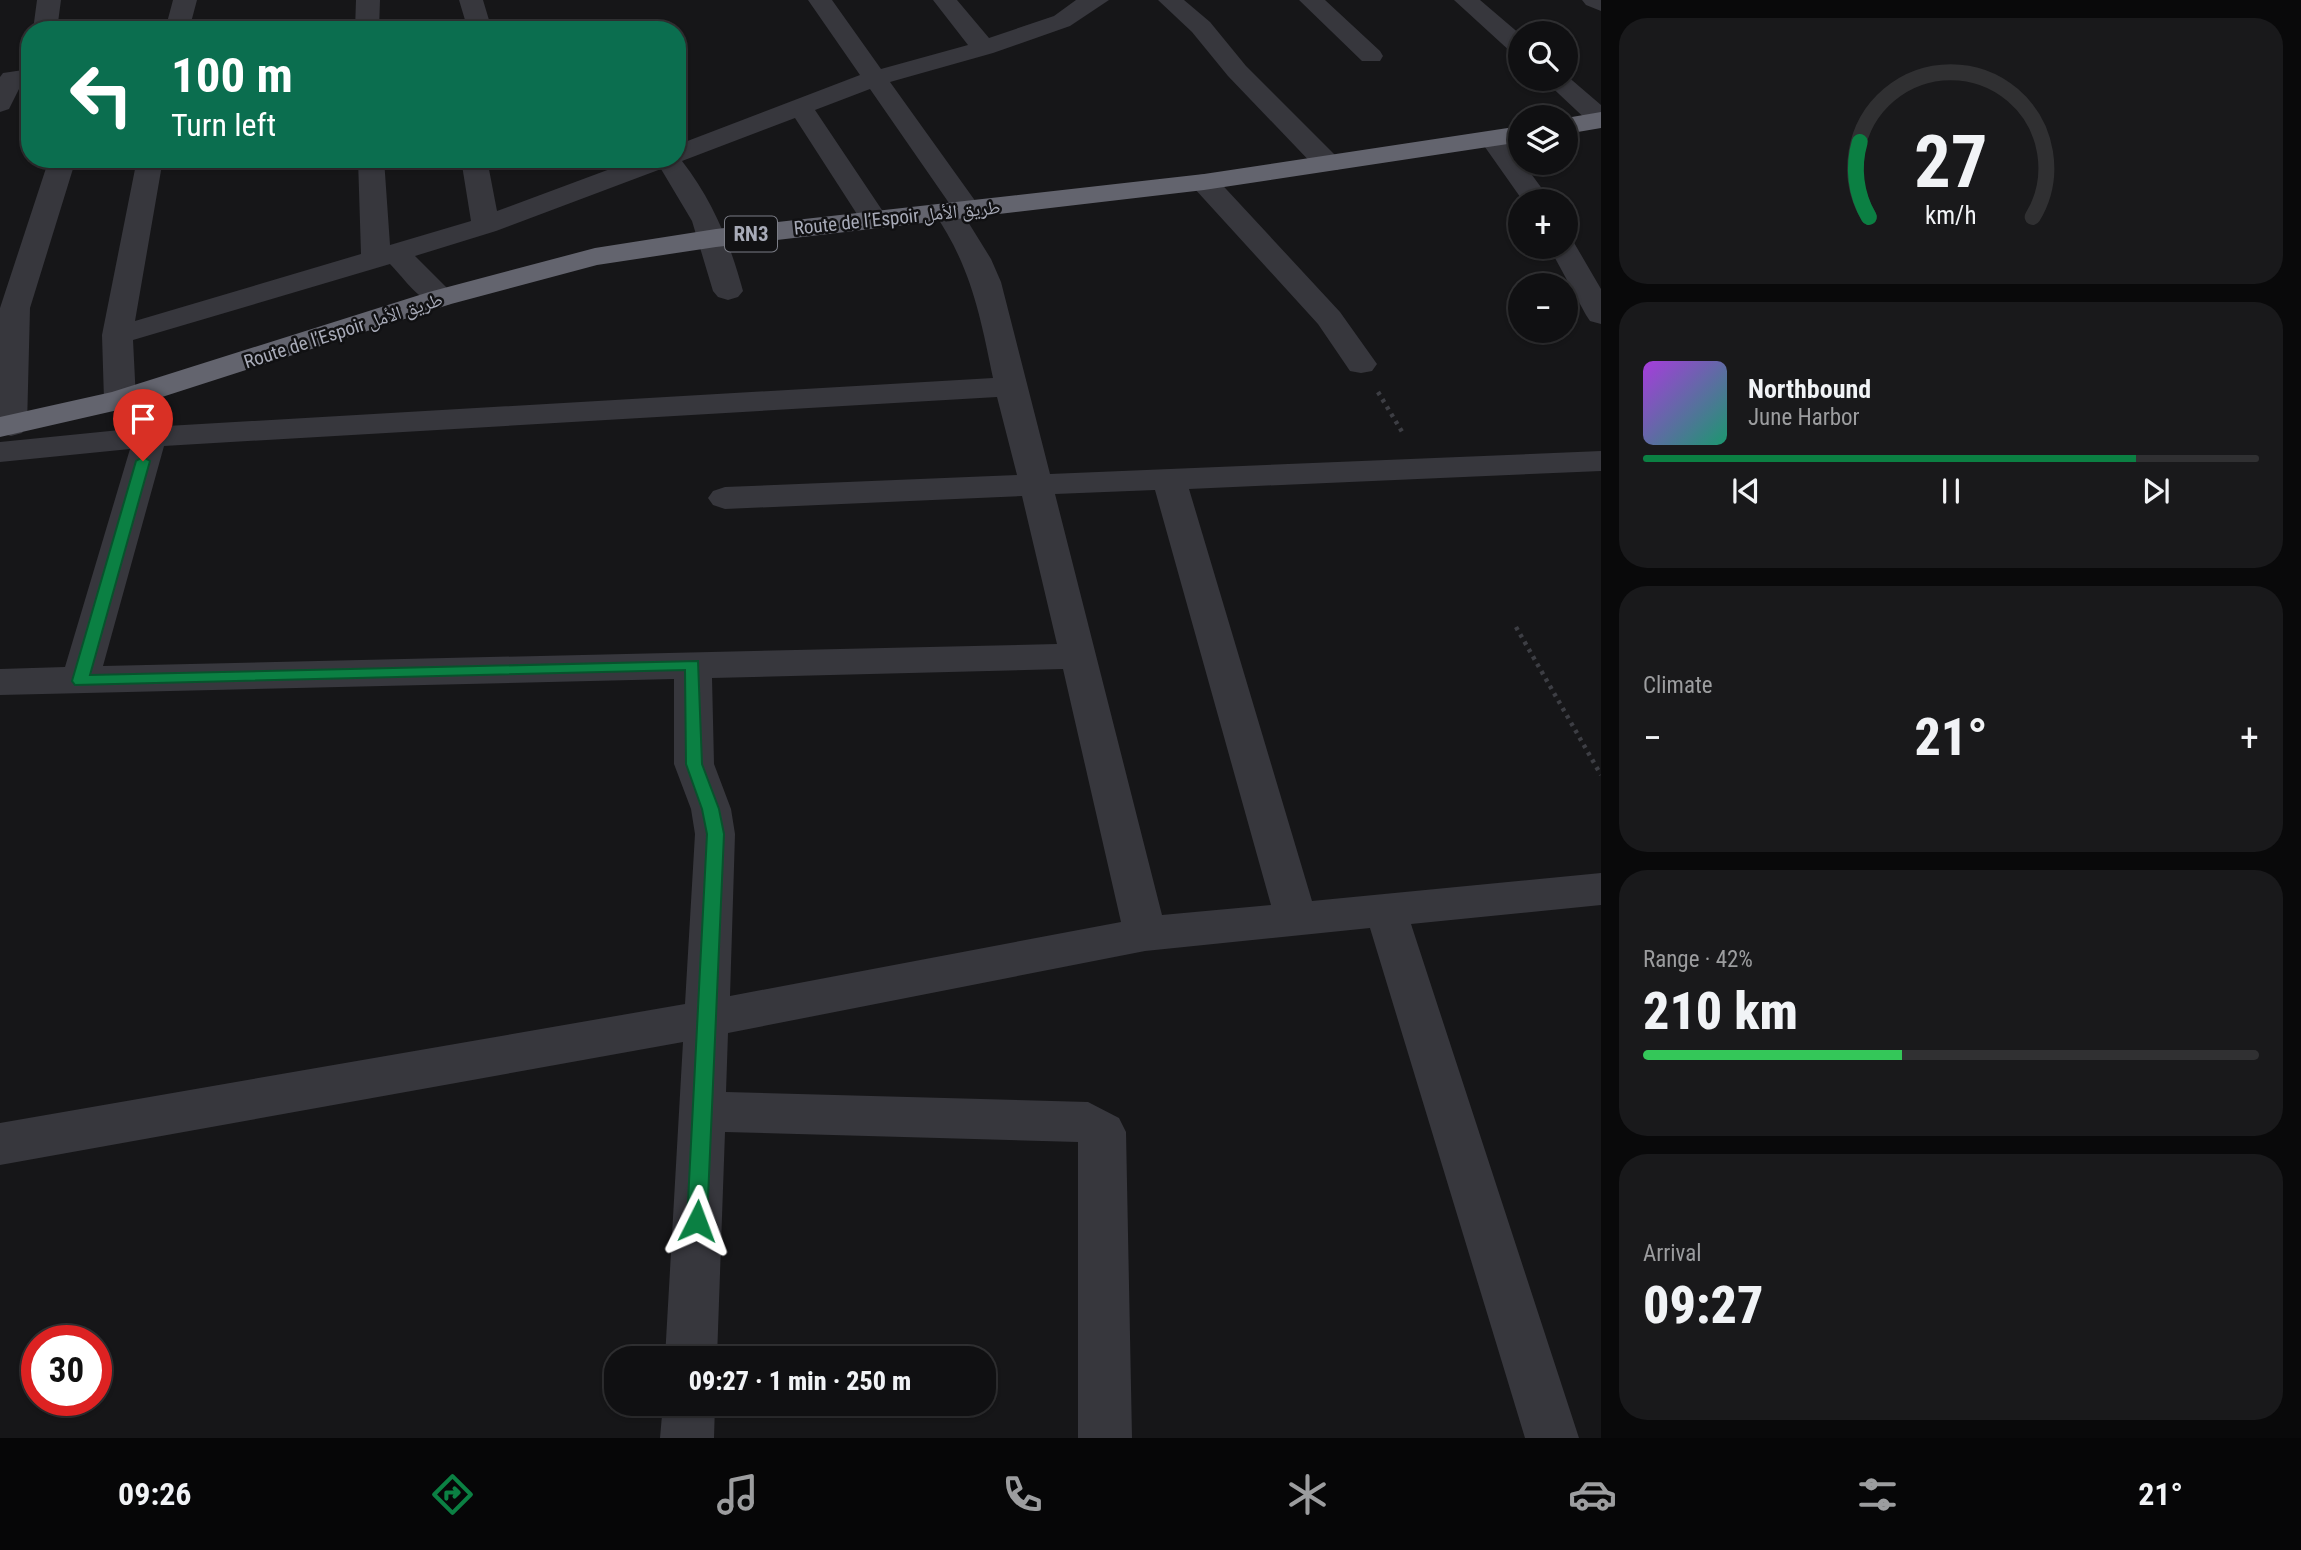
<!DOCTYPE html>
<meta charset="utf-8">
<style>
:root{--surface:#101012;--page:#19191b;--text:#f1f3f6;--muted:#9c9d9f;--line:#303032;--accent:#0b8043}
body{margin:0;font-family:"Roboto Condensed","Noto Naskh Arabic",sans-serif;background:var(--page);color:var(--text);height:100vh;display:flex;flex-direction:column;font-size:26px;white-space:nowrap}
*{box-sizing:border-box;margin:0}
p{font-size:23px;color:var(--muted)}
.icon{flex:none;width:38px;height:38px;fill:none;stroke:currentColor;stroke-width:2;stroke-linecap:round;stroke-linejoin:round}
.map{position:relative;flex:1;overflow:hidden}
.sheet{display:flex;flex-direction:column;gap:18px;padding:18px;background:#09090a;width:700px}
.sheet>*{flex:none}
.banner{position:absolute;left:21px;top:21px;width:665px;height:147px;border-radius:28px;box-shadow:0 2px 5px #0004,0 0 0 2px var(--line);background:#0b6e4f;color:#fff;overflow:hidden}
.controls{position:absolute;left:1508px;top:21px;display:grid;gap:14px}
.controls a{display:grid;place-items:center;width:70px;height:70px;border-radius:50%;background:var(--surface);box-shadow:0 2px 5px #0004,0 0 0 2px var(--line);font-size:35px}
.speed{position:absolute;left:21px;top:1325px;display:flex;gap:14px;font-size:35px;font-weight:700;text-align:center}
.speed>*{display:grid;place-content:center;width:91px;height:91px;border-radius:50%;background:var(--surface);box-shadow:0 2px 5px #0004,0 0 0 2px var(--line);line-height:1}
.speed .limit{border:10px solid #d22;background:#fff;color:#111}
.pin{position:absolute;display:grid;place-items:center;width:60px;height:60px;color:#fff;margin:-72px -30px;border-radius:50% 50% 50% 0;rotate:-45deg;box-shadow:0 0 7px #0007}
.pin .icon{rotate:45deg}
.me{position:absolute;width:77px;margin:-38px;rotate:3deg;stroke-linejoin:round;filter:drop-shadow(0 0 5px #0008)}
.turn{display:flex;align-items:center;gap:24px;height:147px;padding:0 35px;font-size:32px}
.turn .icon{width:91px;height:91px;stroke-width:2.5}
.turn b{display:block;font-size:49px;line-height:60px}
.big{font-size:52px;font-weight:800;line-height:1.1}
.sheet .widget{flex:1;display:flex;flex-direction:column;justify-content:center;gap:10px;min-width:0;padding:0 24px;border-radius:28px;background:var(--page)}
.sheet .dial{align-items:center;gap:0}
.dial svg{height:182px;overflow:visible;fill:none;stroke:var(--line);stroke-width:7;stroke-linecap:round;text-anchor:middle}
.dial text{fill:var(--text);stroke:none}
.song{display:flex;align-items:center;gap:21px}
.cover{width:84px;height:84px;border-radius:10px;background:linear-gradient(135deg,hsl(280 70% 55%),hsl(160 70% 35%))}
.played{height:7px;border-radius:4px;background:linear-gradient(90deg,var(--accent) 80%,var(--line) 80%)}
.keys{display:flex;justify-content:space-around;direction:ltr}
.heat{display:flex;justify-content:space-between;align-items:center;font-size:38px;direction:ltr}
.charge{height:10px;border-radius:5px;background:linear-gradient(90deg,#34c759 42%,var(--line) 0)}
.trip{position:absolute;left:604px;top:1346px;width:392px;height:70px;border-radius:28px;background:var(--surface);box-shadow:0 2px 5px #0004,0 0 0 2px var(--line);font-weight:800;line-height:70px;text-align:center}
.tab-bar{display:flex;height:112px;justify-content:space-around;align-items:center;background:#060607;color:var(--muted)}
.tab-bar .icon{width:49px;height:49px}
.tab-bar .current{color:var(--accent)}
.tab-bar b{font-size:32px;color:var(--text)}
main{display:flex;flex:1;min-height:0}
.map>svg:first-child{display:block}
</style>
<main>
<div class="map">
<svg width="1601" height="1438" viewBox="0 0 1601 1438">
<rect width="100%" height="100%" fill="#161618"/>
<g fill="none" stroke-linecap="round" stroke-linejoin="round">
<path stroke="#3d3e44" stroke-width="4.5" stroke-dasharray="3.5 5" stroke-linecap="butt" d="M 1378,392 L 1404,435
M 1516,627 L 1601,775"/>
<path fill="#37373d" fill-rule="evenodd" d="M 37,0 L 61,0 L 57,30 L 33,30 Z
M 173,0 L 197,0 L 189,30 L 165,30 Z
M 356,0 L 380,0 L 379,30 L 355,30 Z
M 459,0 L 483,0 L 492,30 L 468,30 Z
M 808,0 L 832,0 L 881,69 L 968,45 L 933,0 L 957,0 L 989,38 L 1054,16 L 1076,0 L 1109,0 L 1070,26 L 993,53 L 890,82 L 981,209 L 977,215 L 965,217 L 991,259 L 1001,282 L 1050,474 L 1601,451 L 1601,471 L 1189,489 L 1312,901 L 1601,873 L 1601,905 L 1411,924 L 1579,1438 L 1525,1438 L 1370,928 L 1145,951 L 728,1033 L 726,1092 L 1088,1102 L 1119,1118 L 1126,1132 L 1132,1438 L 1078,1438 L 1078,1142 L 725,1132 L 717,1358 L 665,1358 L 683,1042 L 0,1165 L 0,1123 L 685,1004 L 695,834 L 691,809 L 674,764 L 674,679 L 0,695 L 0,669 L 65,667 L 130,449 L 0,462 L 0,442 L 150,427 L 993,378 C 980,315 971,266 933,211 L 937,205 L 949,203 L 870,89 L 815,110 L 888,219 L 884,225 L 874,227 L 864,225 L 795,118 L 682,161 C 713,201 730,243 743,291 L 738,297 L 728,300 L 718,297 L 713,291 L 692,221 L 661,169 L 496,231 L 415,256 L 451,292 L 455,298 L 451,304 C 424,311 407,281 390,264 L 133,340 L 136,400 L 131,407 L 120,410 L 109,407 L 104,400 L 102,335 L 137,159 L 163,159 L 135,321 L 361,254 L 358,159 L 384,159 L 390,245 L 471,221 L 461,159 L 487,159 L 497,211 L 637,159 L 677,159 L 677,145 L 860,75 ZM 997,397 L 1017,475 L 725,487 L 713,491 L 708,498 L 713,505 L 725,509 L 1022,496 L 1057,644 L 103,666 L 164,446 ZM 1155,490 L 1271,905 L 1162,915 L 1055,494 ZM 1063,669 L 1121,922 L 730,996 L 735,834 L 731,809 L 714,764 L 712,678 Z
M 1158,0 L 1184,0 L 1210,22 L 1246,66 L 1338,158 L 1341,164 L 1338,170 L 1318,170 L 1228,76 L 1192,32 Z
M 1299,0 L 1325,0 L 1380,51 L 1383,56 L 1380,61 L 1362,61 Z
M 1454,0 L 1480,0 L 1521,35 L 1521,55 L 1512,53 Z
M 1582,0 L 1601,0 L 1601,11 L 1586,5 Z
M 30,69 L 30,85 L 21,85 L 9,109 L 0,112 L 0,77 L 3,73 Z
M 1566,75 L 1601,105 L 1601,127 L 1592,125 L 1543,79 L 1566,79 Z
M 1493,132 L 1502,134 L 1551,201 L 1523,201 L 1480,140 L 1484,134 Z
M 49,159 L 76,159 L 30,308 L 27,426 L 22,433 L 11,436 L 0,433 L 0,308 Z
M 1204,174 L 1214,176 L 1340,312 L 1377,364 L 1372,371 L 1361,373 L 1350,371 L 1318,324 L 1194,188 L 1190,182 L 1194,176 Z
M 1566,239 L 1573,241 L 1601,289 L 1601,324 L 1590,321 L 1586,315 L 1549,247 L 1566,247 Z
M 663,1404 L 715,1404 L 714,1438 L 660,1438 Z"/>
<path fill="#63646e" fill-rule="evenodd" d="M 1601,112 L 1601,128 L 1566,134 L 1566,118 Z
M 1521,126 L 1521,142 L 1204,190 L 716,247 L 597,265 L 451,304 L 131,407 L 0,437 L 0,417 L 112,392 L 429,292 L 595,248 L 716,229 L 1204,174 Z"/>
</g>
<path fill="#0b8043" stroke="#07532c" stroke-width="2" d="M 143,457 L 150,461 L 90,675 L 698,661 L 702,764 L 719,809 L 724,834 L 707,1221 L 704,1227 L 697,1230 L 690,1227 L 687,1221 L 707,834 L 702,809 L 686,764 L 685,670 L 75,685 L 72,681 L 136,461 Z"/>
<g text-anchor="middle" stroke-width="5" stroke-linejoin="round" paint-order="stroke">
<g font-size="19" fill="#a8abb8" stroke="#111113">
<text transform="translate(897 217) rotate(-6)" y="7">Route de l’Espoir طريق الأمل</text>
<text transform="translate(343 330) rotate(-18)" y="7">Route de l’Espoir طريق الأمل</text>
</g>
<rect fill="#111113" stroke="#7b7d86" stroke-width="2" x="725" y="216.5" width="52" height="35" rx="5"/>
<g font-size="21" font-weight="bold" fill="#a8abb8">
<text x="751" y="241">RN3</text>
</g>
</g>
</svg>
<div class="controls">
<a><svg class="icon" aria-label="search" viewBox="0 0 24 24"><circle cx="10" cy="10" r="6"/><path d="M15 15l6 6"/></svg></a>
<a><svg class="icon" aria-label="layers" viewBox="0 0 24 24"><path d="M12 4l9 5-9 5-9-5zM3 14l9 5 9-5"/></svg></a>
<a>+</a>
<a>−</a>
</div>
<div class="speed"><div class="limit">30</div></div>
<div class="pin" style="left:143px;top:461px;background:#d93025"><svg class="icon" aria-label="arrive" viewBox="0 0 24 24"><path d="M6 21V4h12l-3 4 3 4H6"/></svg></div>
<svg class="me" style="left:697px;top:1221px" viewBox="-20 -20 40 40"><path d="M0-17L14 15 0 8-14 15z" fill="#0b8043" stroke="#fff" stroke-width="4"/></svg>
<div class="trip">09:27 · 1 min · 250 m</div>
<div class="banner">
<div class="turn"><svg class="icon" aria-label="left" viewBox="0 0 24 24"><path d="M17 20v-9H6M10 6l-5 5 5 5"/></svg><div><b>100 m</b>Turn left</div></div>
</div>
</div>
<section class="sheet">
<div class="widget dial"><svg viewBox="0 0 100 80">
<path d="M14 69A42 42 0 1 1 86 69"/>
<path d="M14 69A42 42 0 0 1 10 36" stroke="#0b8043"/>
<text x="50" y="56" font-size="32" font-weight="700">27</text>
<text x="50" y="72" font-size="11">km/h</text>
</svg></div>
<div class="widget">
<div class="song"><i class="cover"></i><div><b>Northbound</b><p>June Harbor</p></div></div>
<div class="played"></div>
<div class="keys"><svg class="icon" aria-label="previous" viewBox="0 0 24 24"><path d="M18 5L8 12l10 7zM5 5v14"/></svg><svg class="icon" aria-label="pause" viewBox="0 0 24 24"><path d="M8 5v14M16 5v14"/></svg><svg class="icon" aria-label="next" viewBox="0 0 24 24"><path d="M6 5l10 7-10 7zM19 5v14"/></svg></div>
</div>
<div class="widget"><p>Climate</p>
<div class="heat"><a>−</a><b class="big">21°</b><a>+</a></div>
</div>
<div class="widget"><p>Range · 42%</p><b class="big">210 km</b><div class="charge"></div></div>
<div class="widget"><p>Arrival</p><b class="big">09:27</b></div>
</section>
</main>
<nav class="tab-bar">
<b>09:26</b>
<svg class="icon current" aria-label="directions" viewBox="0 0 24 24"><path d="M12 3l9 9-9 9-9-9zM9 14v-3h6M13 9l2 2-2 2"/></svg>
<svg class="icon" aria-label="music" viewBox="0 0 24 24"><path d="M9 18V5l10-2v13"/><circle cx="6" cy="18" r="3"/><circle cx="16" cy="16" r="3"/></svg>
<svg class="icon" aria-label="phone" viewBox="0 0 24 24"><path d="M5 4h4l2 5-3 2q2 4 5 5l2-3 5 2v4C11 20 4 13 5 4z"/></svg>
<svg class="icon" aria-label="climate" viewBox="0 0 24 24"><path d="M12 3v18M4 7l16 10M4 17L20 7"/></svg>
<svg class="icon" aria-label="car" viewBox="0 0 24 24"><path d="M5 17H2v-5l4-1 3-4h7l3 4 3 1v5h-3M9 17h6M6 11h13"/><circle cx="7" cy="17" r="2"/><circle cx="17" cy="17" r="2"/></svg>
<svg class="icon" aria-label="filters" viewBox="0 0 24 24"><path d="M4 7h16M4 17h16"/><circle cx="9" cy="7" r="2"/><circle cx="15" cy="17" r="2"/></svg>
<b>21°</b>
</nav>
